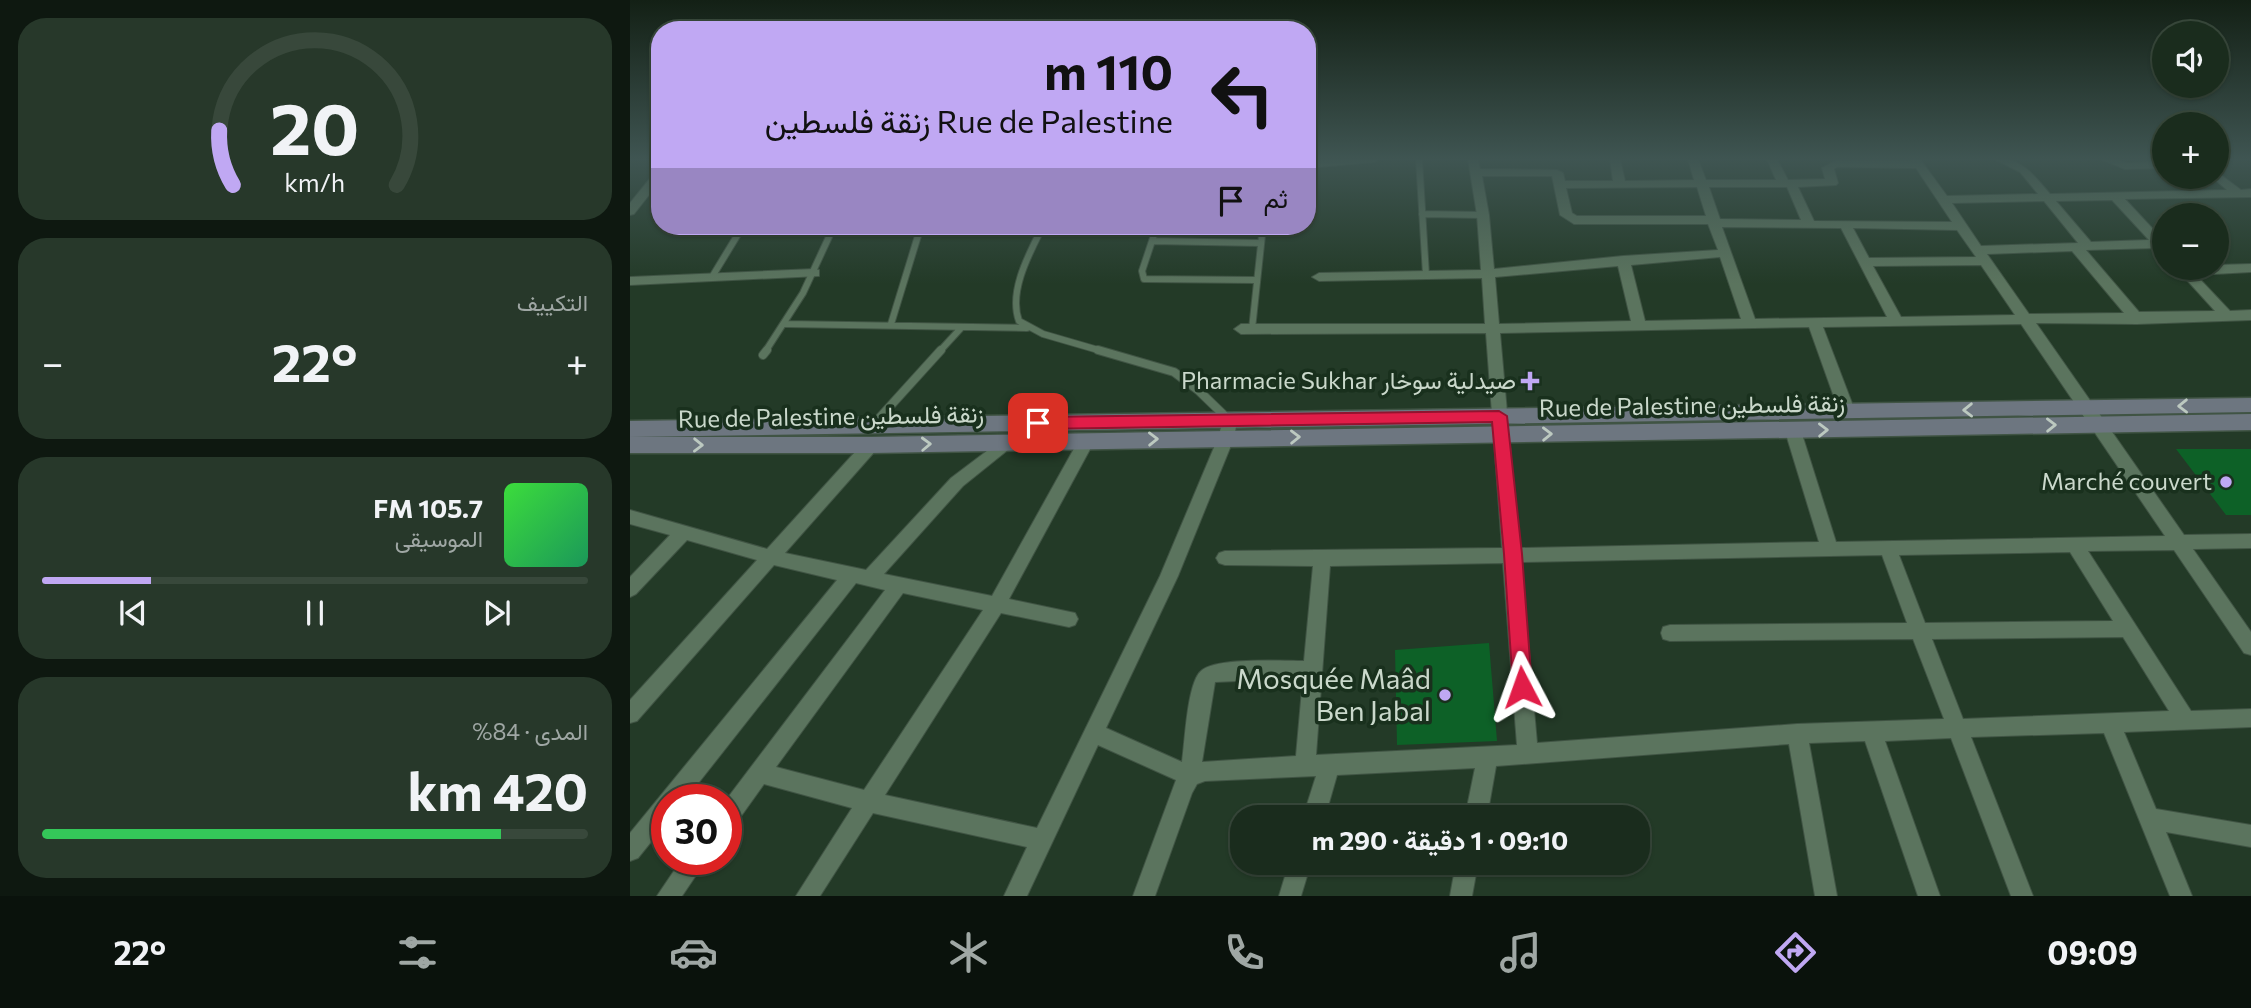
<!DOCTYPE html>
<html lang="ar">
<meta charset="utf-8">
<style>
:root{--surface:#1a2c1d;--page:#27382a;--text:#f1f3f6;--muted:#9fa7a4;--line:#38483b;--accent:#c0a8f3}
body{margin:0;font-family:Commissioner,Vazirmatn,sans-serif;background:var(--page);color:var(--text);direction:rtl;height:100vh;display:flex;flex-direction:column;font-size:26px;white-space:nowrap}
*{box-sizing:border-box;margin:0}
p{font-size:23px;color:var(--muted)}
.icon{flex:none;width:38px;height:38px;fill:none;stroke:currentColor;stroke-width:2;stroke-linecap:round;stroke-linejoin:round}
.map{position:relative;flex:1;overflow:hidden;direction:ltr}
.side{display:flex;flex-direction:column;gap:18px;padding:18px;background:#0e1810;width:630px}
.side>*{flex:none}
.banner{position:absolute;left:21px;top:21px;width:665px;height:214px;border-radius:28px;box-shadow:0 2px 5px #0004,0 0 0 2px var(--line);direction:rtl;background:#c0a8f3;color:#111;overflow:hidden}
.fabs{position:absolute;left:1522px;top:21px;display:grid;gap:14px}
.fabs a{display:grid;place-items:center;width:77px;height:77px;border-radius:50%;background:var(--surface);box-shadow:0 2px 5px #0004,0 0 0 2px var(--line);font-size:35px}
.speed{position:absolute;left:21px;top:784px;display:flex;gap:14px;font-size:35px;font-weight:700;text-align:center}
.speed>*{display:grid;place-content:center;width:91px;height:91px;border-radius:50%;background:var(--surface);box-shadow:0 2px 5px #0004,0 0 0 2px var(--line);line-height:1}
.speed .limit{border:10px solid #d22;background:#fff;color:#111}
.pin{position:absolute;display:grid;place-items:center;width:60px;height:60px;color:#fff;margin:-30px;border-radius:14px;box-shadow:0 4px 10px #0006}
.me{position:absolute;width:77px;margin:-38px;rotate:356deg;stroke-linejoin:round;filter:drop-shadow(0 0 5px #0008)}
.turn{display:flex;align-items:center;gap:24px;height:147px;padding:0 28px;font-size:32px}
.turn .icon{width:91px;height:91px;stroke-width:2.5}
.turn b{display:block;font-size:49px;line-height:60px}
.then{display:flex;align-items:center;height:66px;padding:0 28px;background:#0003;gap:14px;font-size:26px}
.big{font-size:52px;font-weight:700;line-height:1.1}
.side .card{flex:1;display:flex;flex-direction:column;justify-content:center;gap:10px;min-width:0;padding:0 24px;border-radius:28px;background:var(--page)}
.side .dial{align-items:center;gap:0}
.dial svg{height:182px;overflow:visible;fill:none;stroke:var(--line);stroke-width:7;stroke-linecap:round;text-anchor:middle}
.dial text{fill:var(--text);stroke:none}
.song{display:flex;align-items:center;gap:21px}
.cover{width:84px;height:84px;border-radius:10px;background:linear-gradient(135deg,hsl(120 70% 55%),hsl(150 70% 35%))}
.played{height:7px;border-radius:4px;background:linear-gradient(90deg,var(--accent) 20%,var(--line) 20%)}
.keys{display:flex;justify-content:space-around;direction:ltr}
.heat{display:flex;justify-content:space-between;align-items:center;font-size:38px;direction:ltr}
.charge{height:10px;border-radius:5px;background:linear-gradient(90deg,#34c759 84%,var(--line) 0)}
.trip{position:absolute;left:600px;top:805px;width:420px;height:70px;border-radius:28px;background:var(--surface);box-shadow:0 2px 5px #0004,0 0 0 2px var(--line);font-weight:700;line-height:70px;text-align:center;direction:rtl}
.menu{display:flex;height:112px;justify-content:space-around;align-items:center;background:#0a120c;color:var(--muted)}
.menu .icon{width:49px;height:49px}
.menu .current{color:var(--accent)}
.menu b{font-size:32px;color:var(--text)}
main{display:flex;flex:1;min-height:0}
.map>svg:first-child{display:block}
</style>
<main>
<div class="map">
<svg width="1621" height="896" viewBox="0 0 1621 896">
<rect width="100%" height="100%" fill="#233a27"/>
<path fill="#0d6127" d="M 1546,449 L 1621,449 L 1621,515 L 1596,515 Z
M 859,643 L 867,741 L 767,745 L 765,650 Z"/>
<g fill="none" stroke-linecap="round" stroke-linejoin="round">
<defs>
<path id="service-far1" d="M 789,159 L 796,275
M 677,165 L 744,159
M 792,214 L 853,215
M 413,226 C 400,252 378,291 389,321 L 413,334 L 475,352
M 527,226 L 512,271 L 514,279 L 625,280
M 522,241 L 630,243
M 82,277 L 113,226
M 156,324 L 397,328
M 261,324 L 291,226
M 622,329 L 633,226
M 135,352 L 173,293 L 204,226
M 309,352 L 331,328"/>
<path id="service" d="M 468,350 L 544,372 L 568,390 L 597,418
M 133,355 L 137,350
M 243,425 L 311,350"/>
<path id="minor" d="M 838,159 L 848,159 L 850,169 L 927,170 L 933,173 L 935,181 L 983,181 L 980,159 L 990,159 L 995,181 L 1064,180 L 1058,159 L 1068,159 L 1076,180 L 1146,180 L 1137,159 L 1147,159 L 1158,180 L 1195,179 L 1192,168 L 1205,161 L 1281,161 L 1280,159 L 1290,159 L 1317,196 L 1408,194 L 1390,172 L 1364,159 C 1391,157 1404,175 1420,194 L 1597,190 L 1582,177 L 1587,177 L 1587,172 L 1611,190 L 1621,189 L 1621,197 L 1495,199 L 1535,242 L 1535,251 L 1526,248 L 1456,250 L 1509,312 L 1585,311 L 1546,268 L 1587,268 L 1587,265 L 1621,264 L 1621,272 L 1566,275 L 1600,311 L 1621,310 L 1621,320 L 1507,324 L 1406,323 L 1554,535 L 1621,534 L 1621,548 L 1563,549 L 1621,632 L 1621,655 L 1614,653 L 1544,550 L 1458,551 L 1561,711 L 1621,709 L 1621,727 L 1494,732 L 1526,809 L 1621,825 L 1621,847 L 1536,832 L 1562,896 L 1540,896 L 1474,733 L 1341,737 L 1403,896 L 1381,896 L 1321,738 L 1255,741 L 1310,896 L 1288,896 L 1235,741 L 1179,743 L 1207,896 L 1185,896 L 1159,744 L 866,766 L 857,817 L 835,817 L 845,768 L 707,775 L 695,817 L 673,817 L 686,776 L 575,781 L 567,784 L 562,793 L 525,896 L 503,896 L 546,780 L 468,745 L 397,896 L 374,896 L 397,847 L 243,813 L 190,896 L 166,896 L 222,808 L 134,784 L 104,826 L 96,829 L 96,800 L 255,590 L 226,583 L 55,800 L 37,800 L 37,822 L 8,858 L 0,861 L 0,833 L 207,580 L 144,565 L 7,721 L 0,723 L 0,700 L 127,560 L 57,540 L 6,594 L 0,597 L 0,577 L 40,535 L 0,524 L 0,510 L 137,549 L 235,441 L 247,441 L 249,445 L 247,449 L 155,553 L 236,570 L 321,478 L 378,435 L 384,437 L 386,441 L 384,445 L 333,486 L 254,574 L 362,596 L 451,436 L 463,436 L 465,440 L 379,599 L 445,613 L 448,619 L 445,625 L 439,627 L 371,613 L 255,795 L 407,828 L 530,576 L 588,438 L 594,417 L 604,417 L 607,421 L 604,438 L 548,576 L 476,728 L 552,762 C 555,742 557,683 571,671 C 585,657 652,661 674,661 L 683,566 L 595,565 L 589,563 L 586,558 L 589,553 L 595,551 L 872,548 L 856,333 L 611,334 L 604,329 L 611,324 L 855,324 L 852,278 L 689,281 L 682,277 L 689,273 L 851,270 L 847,215 ZM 1207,167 L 1286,168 L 1322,222 L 1184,221 L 1168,187 L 1206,185 L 1208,183 L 1204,169 ZM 852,176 L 922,176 L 930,215 L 944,224 L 1078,224 L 1088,250 L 993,256 L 864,269 L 859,215 ZM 1067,187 L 1076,216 L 947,216 L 942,213 L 936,188 ZM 1079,187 L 1157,187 L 1171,220 L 1090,219 ZM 1482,200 L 1519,240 L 1461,242 L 1426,201 ZM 1414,201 L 1448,243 L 1351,246 L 1322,203 ZM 1092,227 L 1211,228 L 1257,317 L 1125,319 ZM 1223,228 L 1327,230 L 1346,257 L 1239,258 ZM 1442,251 L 1494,313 L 1399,314 L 1357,254 ZM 1090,257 L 1111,319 L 1015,321 L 1001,265 ZM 1351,265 L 1385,315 L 1271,317 L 1243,266 ZM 988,266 L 1001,321 L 869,324 L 865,277 ZM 1391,324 L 1535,536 L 1206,542 L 1171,431 L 1163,425 L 1155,431 L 1189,542 L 889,548 L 870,333 L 1179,327 L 1209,411 L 1217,417 L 1225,411 L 1193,327 ZM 1440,552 L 1483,621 L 1295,623 L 1269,555 ZM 1252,555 L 1277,623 L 1040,625 L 1033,627 L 1031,633 L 1033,639 L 1040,641 L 1283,639 L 1314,719 L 1167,724 L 907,743 L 891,562 ZM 873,563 L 887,745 L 686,755 L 700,566 ZM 273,593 L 353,610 L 234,790 L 146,767 ZM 1493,637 L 1539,711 L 1333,719 L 1302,639 ZM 673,678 L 666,756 L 572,762 L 585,682 Z
M 1470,159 L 1485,159 L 1496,163 L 1535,162 L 1535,168 L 1495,169 Z
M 30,170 L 30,181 L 4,214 L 0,215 L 0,203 L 26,171 Z
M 184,269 L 189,270 L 189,276 L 0,285 L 0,277 Z
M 52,859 L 77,859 L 52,896 L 27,896 Z
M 659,863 L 681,863 L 671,896 L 649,896 Z
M 826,863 L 848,863 L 842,896 L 820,896 Z"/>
<path id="secondary" d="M 1621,398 L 1621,412 L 0,437 L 0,421 Z
M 1621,414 L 1621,430 L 241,453 L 0,453 L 0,437 L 241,437 Z"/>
</defs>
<use href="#service-far1" stroke="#405444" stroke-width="8"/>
<use href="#service" stroke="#405444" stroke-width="10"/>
<use href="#minor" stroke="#405444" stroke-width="2"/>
<use href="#secondary" stroke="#405444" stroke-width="3"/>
<use href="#service-far1" stroke="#5b745e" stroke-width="6"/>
<use href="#service" stroke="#5b745e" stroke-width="8"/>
<use href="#minor" fill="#5b745e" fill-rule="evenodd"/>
<use href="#secondary" fill="#6d7680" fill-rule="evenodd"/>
</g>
<defs><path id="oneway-chevron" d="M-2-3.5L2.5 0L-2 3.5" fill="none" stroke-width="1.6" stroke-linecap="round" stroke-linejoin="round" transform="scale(1.75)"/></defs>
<g stroke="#bcc9c0">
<use href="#oneway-chevron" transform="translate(1553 406) rotate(179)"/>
<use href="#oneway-chevron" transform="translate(1338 410) rotate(179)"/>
<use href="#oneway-chevron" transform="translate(1421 425) rotate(-1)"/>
<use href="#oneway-chevron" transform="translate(1193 430) rotate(-1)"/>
<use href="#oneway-chevron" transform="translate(917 434) rotate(-1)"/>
<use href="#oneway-chevron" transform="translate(665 437) rotate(-1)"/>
<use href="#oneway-chevron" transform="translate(523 439) rotate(-1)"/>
<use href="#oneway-chevron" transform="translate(296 444) rotate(-2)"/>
<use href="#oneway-chevron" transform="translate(68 445) rotate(1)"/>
</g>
<linearGradient id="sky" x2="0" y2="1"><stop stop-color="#132015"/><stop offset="0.56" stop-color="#3f5552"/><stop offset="1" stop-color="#3f5552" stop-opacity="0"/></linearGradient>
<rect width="1621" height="284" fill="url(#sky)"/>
<path fill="#e11d48" stroke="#92132f" stroke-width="2" d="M 869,411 L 877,416 L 892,554 L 902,687 L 899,693 L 892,696 L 886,693 L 883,687 L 874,554 L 862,422 L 408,429 L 400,423 L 408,417 Z"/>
<g fill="#c0a8f3" stroke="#19301d" stroke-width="2.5">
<path d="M896.5 370.5h7v7h7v7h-7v7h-7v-7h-7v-7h7z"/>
<circle cx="1596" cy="482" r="7"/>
<circle cx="815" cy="695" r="7"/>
</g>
<g text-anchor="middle" stroke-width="7" stroke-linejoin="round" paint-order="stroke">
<g font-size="24" fill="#cad8cb" stroke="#19301d" text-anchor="end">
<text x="886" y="389">Pharmacie Sukhar صيدلية سوخار</text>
<text x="1582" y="490">Marché couvert</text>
</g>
<g font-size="24" fill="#cad8cb" stroke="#19301d">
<text transform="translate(1062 406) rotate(-1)" y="8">Rue de Palestine زنقة فلسطين</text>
<text transform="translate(201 417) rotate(-1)" y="8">Rue de Palestine زنقة فلسطين</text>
</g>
<g font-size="28" fill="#cad8cb" stroke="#19301d" text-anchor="end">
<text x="801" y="689">Mosquée Maâd<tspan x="801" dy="32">Ben Jabal</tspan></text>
</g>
</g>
</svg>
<div class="fabs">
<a><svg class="icon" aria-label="sound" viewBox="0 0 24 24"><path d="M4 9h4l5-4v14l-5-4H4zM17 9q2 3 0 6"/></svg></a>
<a>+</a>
<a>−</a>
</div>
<div class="speed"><div class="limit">30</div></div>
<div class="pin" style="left:408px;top:423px;background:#d93025"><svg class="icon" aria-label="arrive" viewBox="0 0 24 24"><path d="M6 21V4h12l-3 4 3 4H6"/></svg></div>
<svg class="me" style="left:892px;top:687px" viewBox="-20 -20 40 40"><path d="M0-17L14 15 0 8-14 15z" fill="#e11d48" stroke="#fff" stroke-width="4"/></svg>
<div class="trip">09:10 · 1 دقيقة · 290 m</div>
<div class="banner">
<div class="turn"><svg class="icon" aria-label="left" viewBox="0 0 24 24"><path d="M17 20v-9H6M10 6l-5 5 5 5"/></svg><div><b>110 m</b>Rue de Palestine زنقة فلسطين</div></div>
<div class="then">ثم<svg class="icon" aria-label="arrive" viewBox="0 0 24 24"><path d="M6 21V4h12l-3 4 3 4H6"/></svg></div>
</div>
</div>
<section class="side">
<div class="card dial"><svg viewBox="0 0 100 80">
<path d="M14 69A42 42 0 1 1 86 69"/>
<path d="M14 69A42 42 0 0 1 8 45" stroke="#c0a8f3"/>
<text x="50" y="56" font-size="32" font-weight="700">20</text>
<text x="50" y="72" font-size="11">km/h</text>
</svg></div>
<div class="card"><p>التكييف</p>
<div class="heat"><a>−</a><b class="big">22°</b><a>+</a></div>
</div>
<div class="card">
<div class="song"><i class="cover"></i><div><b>105.7 FM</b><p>الموسيقى</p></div></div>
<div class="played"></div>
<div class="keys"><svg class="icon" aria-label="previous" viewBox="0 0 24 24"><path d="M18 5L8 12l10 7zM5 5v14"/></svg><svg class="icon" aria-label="pause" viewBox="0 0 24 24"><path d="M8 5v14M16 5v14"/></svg><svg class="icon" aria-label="next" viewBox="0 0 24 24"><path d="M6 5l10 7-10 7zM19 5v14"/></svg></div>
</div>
<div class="card"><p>المدى · 84%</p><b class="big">420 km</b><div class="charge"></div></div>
</section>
</main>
<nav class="menu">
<b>09:09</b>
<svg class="icon current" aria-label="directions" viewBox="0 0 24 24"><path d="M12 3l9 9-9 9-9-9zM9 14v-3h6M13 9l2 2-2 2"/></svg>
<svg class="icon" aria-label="music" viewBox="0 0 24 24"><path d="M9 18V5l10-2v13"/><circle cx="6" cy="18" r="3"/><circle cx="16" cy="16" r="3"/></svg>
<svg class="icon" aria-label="phone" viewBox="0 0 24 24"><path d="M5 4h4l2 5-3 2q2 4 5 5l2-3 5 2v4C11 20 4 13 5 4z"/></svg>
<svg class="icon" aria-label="climate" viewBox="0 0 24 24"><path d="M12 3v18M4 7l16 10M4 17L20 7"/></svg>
<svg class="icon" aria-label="car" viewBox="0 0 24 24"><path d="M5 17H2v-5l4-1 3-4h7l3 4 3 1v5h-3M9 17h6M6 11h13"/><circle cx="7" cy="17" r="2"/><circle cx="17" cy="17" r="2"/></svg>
<svg class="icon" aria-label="filters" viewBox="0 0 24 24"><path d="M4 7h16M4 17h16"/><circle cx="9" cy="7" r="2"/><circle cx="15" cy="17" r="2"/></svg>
<b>22°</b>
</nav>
